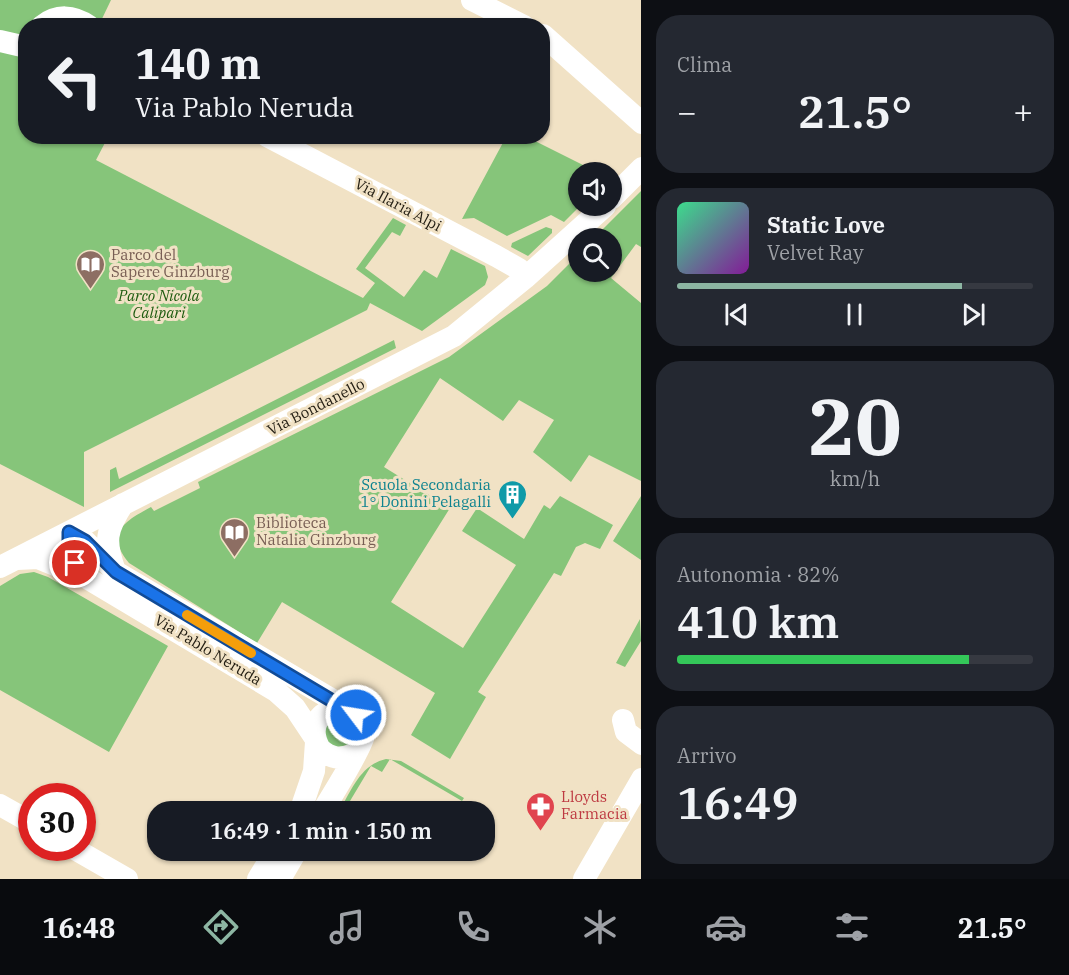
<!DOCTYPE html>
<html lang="it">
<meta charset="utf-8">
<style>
:root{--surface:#171b24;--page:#242831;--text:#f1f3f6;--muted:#9ea1a6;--line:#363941;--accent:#8db6a3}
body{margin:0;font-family:"IBM Plex Serif",serif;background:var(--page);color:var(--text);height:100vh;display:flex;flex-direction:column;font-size:22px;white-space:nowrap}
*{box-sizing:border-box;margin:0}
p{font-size:20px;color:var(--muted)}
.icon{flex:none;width:33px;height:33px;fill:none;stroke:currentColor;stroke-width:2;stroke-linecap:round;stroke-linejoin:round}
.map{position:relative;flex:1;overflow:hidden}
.drawer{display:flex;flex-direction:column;gap:15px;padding:15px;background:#0d0f14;width:428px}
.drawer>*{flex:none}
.top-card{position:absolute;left:18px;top:18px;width:532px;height:126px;border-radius:24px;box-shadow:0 2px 4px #0004;background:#171b24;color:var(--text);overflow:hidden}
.tools{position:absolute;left:568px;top:162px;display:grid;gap:12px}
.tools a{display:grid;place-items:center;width:54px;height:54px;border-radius:50%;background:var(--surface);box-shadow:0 2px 4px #0004;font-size:30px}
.speed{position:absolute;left:18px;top:783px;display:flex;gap:12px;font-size:30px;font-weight:700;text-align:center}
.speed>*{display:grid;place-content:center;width:78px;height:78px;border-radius:50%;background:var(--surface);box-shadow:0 2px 4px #0004;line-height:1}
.speed .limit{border:9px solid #d22;background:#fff;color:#111}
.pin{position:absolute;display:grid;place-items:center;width:51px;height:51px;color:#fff;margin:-26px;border:3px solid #fff;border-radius:50%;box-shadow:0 2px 6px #0007}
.me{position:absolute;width:66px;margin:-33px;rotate:301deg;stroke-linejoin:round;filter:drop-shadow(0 0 4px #0008)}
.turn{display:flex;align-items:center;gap:21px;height:126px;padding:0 18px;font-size:27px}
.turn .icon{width:78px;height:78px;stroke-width:2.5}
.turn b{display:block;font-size:42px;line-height:51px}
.big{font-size:45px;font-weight:600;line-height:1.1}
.drawer .tile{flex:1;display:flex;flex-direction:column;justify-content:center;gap:9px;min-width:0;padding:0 21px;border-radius:24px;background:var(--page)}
.drawer .dial{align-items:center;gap:0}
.dial b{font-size:78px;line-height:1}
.song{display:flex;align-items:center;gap:18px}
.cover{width:72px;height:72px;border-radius:9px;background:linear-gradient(135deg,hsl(150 70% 55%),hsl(290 70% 35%))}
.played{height:6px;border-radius:3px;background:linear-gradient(90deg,var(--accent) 80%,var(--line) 80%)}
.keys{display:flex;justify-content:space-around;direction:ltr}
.heat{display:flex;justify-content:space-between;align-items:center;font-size:33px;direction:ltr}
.charge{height:9px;border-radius:4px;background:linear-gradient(90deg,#34c759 82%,var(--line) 0)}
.trip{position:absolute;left:147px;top:801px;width:348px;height:60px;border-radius:24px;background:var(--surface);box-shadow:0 2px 4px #0004;font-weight:600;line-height:60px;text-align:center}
.dock{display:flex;height:96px;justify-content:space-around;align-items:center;background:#090b0e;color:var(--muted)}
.dock .icon{width:42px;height:42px}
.dock .selected{color:var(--accent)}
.dock b{font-size:27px;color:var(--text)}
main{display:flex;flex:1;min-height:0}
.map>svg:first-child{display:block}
</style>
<main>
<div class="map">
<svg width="642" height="879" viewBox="0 0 642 879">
<rect width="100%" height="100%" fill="#f1e2c5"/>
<path fill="#86c57a" d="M 0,0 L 111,0 L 99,25 L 26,26 L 25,37 L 0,32 Z
M 0,50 L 22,55 L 26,68 L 26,136 L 108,137 L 96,160 L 363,298 L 375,283 L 356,269 L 393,218 L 406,225 L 400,236 L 392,232 L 365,268 L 404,297 L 424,270 L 437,278 L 451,249 L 485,266 L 488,277 L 485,285 L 422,331 L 370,303 L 367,310 L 84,452 L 84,507 L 0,464 Z
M 506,137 L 527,137 L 597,172 L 579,172 L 580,206 L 564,222 L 551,215 L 507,236 L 474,218 L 462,219 Z
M 641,191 L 641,247 L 636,244 L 611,278 L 641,303 L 641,481 L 589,455 L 571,482 L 533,452 L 554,420 L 519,400 L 503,421 L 440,378 L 384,467 L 450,508 L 391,602 L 463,648 L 516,565 L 462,531 L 477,508 L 524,539 L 544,505 L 550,509 L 560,496 L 613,525 L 600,549 L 585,543 L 576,547 L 561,576 L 554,573 L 478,692 L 486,697 L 450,759 L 411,735 L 435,693 L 282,602 L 257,643 L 129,563 C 104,533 125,521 151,507 L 154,511 L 200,488 L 198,482 L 449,357 L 547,286 L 579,254 L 579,272 L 612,272 L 612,238 L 594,238 Z
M 546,227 L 552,229 L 552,233 L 528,256 L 511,247 L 512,243 Z
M 394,340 L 396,348 L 110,492 L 110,470 L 116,467 L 119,479 Z
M 641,496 L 641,560 L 613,541 Z
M 34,572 L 48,577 L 168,646 L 109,752 L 0,690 L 0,586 L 20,574 Z
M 640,619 L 641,641 L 625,667 L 616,663 Z
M 333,716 L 353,723 L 352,744 L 330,749 L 322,728 Z
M 386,759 L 401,761 L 464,798 L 462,801 L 390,759 L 382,772 L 371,766 L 344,811 L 339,811 C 352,790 360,765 386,759 Z"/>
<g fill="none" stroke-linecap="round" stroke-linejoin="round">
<path stroke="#fff" stroke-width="22" d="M 472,0 L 524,26
M 42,26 C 57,14 73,15 89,26
M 543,35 L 642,123
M 0,41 L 26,47
M 267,136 L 496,256 L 519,269 L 525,278
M 612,198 L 642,168
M 69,532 L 85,541 L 116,572 L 348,709
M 17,559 L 38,558 L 87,578 L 276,691 L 295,708 L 315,738
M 0,567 L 454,336 L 525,278 L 605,206
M 115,571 C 104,541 106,530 123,504
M 623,720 L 626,732 L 642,744
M 0,805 L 32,823
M 300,812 L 314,771 L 316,742
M 322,812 C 330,799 363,746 364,735 C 367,693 295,705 320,749 C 331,759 342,760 355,753
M 73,848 L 127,879
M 258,879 L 276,850
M 280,879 L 297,850
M 584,879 L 642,779"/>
</g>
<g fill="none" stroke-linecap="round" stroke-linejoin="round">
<defs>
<path id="route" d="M 75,563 L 69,543 L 69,532 L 85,541 L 116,572 L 356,715"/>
</defs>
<use href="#route" stroke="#114b97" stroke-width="15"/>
<use href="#route" stroke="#1a73e8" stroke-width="10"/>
<path stroke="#f59e0b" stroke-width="10" d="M 187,615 L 251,653"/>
</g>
<defs>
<symbol id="library-pin" viewBox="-11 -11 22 30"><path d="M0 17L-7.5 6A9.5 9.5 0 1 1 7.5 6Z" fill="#8d6e63" stroke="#f1e2c5"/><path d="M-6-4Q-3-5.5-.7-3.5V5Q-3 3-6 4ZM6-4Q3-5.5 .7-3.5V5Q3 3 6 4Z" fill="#fff"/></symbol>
<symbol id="building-pin" viewBox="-11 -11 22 30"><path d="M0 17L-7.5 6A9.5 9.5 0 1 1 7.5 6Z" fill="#0f9aa8" stroke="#f1e2c5"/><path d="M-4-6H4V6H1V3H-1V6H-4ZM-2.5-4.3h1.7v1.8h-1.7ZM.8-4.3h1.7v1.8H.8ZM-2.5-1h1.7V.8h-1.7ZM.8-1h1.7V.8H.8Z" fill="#fff"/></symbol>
<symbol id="pharmacy-pin" viewBox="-11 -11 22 30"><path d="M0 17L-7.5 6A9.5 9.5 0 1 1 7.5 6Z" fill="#e0444e" stroke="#f1e2c5"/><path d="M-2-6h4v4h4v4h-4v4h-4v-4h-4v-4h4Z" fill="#fff"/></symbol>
</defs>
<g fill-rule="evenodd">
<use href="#library-pin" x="74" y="248" width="33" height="45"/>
<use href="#building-pin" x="496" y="478" width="33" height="45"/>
<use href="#library-pin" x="218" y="516" width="33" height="45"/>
<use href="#pharmacy-pin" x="524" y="790" width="33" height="45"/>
</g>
<g text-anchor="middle" stroke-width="6" stroke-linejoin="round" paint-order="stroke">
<g font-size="15" fill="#211c11" stroke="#f1e2c5">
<text transform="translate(398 205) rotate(28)" y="5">Via Ilaria Alpi</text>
<text transform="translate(316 407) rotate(-27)" y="5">Via Bondanello</text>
<text transform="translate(208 650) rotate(31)" y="5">Via Pablo Neruda</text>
</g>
<g font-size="15" fill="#785e54" stroke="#f1e2c5" text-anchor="start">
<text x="111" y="260">Parco del<tspan x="111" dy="17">Sapere Ginzburg</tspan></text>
<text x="256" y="528">Biblioteca<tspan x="256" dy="17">Natalia Ginzburg</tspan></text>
</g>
<g font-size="15" font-style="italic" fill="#1e5c10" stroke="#f1e2c5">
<text x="159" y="301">Parco Nicola<tspan x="159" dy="17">Calipari</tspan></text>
</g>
<g font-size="15" fill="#0d838f" stroke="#f1e2c5" text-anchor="end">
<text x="491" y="490">Scuola Secondaria<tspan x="491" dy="17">1° Donini Pelagalli</tspan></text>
</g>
<g font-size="15" fill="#be3a42" stroke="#f1e2c5" text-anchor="start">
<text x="561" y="802">Lloyds<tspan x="561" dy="17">Farmacia</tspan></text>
</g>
</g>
</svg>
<div class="tools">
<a><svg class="icon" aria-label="sound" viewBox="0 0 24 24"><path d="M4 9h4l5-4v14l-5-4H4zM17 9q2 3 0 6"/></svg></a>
<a><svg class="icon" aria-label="search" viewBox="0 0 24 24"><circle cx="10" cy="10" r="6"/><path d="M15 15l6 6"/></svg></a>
</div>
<div class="speed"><div class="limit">30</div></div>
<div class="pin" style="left:75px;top:563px;background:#d93025"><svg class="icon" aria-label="arrive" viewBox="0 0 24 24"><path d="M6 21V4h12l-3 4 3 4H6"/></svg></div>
<svg class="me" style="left:356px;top:715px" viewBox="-20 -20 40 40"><circle r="17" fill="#1a73e8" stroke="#fff" stroke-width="3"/><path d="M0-11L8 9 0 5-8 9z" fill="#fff"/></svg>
<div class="trip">16:49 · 1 min · 150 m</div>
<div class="top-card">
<div class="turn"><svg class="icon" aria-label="left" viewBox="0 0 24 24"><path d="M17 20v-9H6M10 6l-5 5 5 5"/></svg><div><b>140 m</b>Via Pablo Neruda</div></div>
</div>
</div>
<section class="drawer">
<div class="tile"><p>Clima</p>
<div class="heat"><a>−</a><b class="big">21.5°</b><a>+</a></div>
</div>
<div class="tile">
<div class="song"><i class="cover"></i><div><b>Static Love</b><p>Velvet Ray</p></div></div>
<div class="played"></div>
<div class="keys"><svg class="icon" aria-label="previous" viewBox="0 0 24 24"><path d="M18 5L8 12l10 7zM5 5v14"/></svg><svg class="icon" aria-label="pause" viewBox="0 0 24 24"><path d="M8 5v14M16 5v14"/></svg><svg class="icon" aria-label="next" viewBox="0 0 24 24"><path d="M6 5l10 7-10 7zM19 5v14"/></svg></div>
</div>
<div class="tile dial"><b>20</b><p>km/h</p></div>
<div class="tile"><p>Autonomia · 82%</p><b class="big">410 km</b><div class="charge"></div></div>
<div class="tile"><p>Arrivo</p><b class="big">16:49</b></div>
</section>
</main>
<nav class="dock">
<b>16:48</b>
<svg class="icon selected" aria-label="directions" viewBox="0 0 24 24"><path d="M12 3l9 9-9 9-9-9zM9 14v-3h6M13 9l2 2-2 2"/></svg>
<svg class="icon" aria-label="music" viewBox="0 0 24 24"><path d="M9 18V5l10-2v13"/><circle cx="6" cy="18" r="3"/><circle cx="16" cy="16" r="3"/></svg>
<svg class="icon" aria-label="phone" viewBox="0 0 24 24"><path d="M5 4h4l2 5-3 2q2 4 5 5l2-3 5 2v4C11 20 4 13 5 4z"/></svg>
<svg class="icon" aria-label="climate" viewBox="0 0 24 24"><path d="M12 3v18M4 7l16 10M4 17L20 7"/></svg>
<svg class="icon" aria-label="car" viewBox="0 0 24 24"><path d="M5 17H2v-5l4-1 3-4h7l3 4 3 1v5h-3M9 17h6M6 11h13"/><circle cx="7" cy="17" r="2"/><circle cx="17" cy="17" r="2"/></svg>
<svg class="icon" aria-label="filters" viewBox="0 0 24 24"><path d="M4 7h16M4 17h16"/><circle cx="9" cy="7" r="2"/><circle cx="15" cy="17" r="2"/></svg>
<b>21.5°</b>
</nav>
